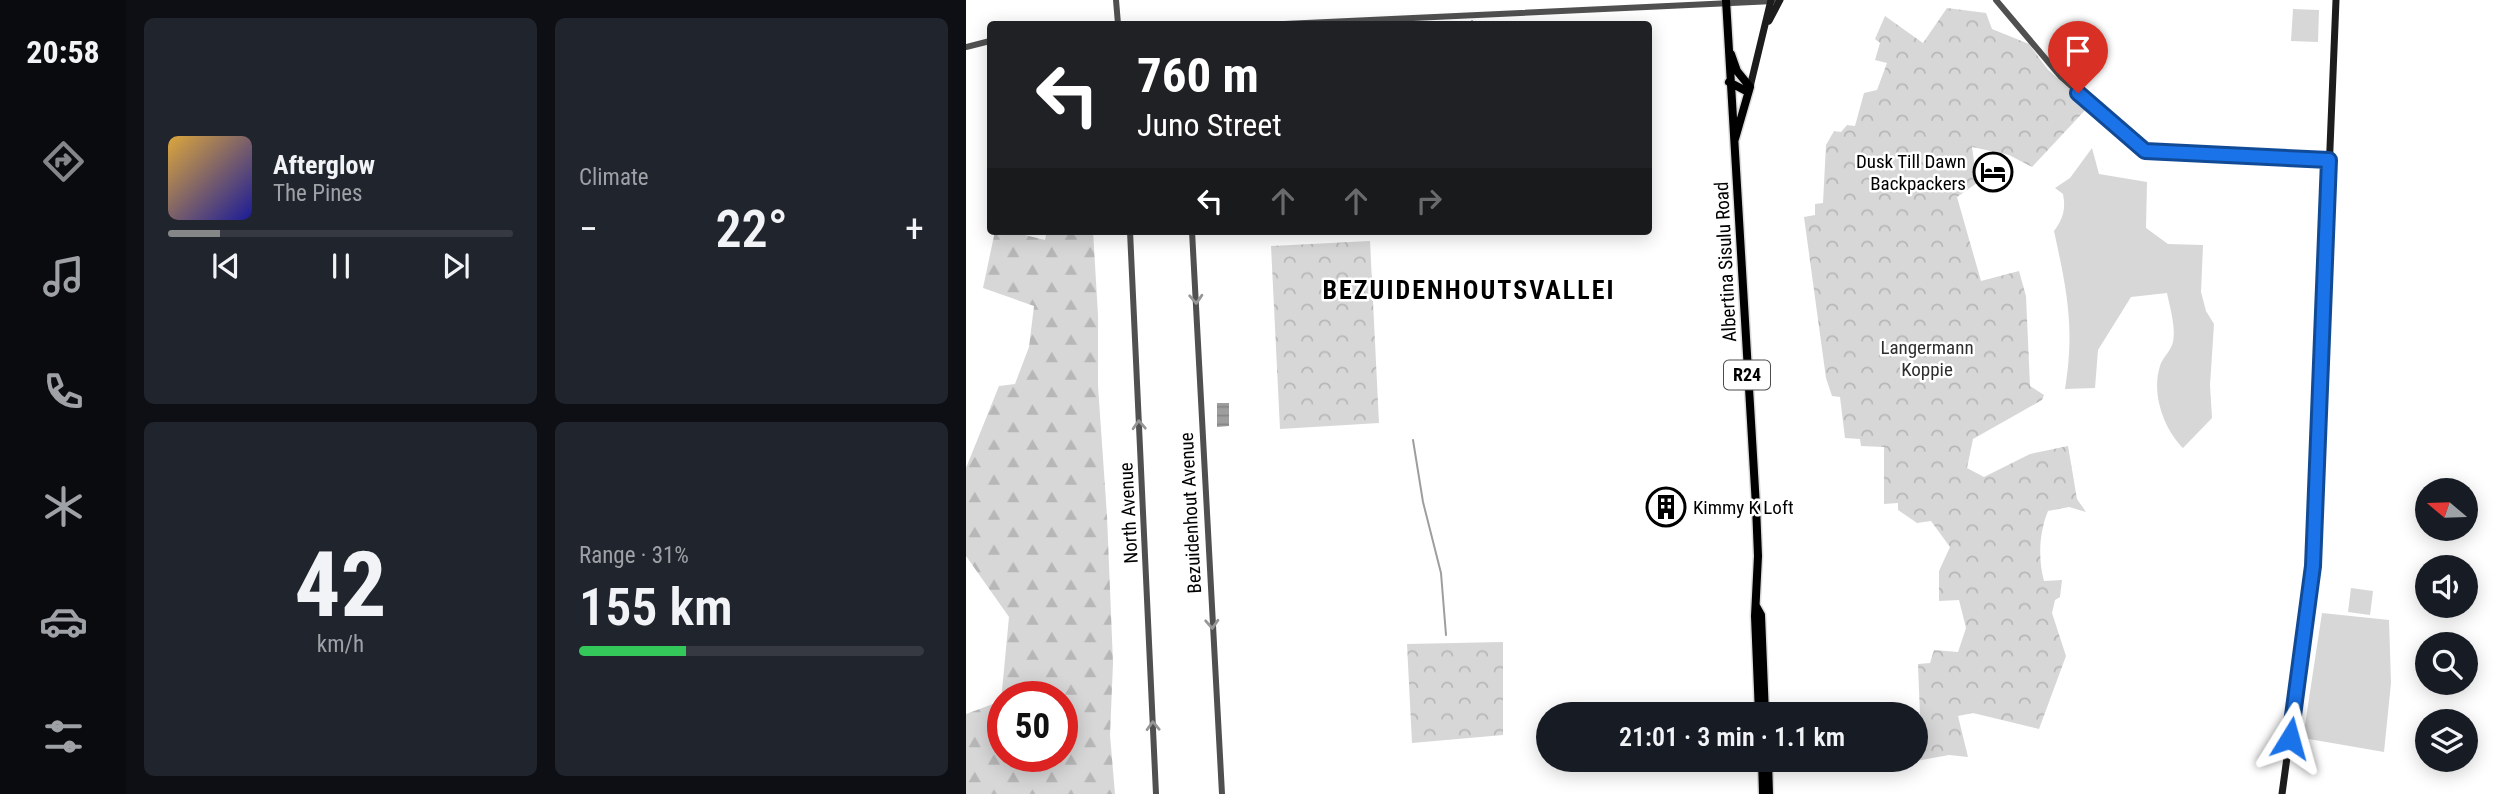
<!DOCTYPE html>
<meta charset="utf-8">
<style>
:root{--surface:#171b24;--page:#20242c;--text:#f1f3f6;--muted:#9ea1a6;--line:#363941;--accent:#858687}
body{margin:0;font-family:"Roboto Condensed",sans-serif;background:var(--page);color:var(--text);height:100vh;display:flex;flex-direction:column;font-size:26px;white-space:nowrap}
*{box-sizing:border-box;margin:0}
p{font-size:23px;color:var(--muted)}
.icon{flex:none;width:38px;height:38px;fill:none;stroke:currentColor;stroke-width:2;stroke-linecap:round;stroke-linejoin:round}
.map{position:relative;flex:1;overflow:hidden}
.panel{display:flex;flex-direction:column;gap:18px;padding:18px;background:#0d0f14;width:840px}
.panel>*{flex:none}
.banner{position:absolute;left:21px;top:21px;width:665px;height:214px;border-radius:7px;box-shadow:0 4px 18px #0003;background:#202124;color:#fff;overflow:hidden}
.needle{width:46px;rotate:289deg}
.fabs{position:absolute;left:1449px;top:478px;display:grid;gap:14px}
.fabs a{display:grid;place-items:center;width:63px;height:63px;border-radius:50%;background:var(--surface);box-shadow:0 4px 18px #0003;font-size:35px}
.speed{position:absolute;left:21px;top:681px;display:flex;gap:14px;font-size:35px;font-weight:700;text-align:center}
.speed>*{display:grid;place-content:center;width:91px;height:91px;border-radius:50%;background:var(--surface);box-shadow:0 4px 18px #0003;line-height:1}
.speed .limit{border:10px solid #d22;background:#fff;color:#111}
.pin{position:absolute;display:grid;place-items:center;width:60px;height:60px;color:#fff;margin:-72px -30px;border-radius:50% 50% 50% 0;rotate:-45deg;box-shadow:0 0 7px #0007}
.pin .icon{rotate:45deg}
.me{position:absolute;width:77px;margin:-38px;rotate:8deg;stroke-linejoin:round;filter:drop-shadow(0 0 5px #0008)}
.turn{display:flex;align-items:center;gap:24px;height:147px;padding:0 35px;font-size:32px}
.turn .icon{width:91px;height:91px;stroke-width:2.5}
.turn b{display:block;font-size:49px;line-height:60px}
.lanes{display:flex;align-items:center;height:66px;padding:0 35px;background:#0003;justify-content:center;gap:35px;direction:ltr}
.lanes .off{opacity:.35}
.big{font-size:52px;font-weight:600;line-height:1.1}
.panel .card{flex:1;display:flex;flex-direction:column;justify-content:center;gap:10px;min-width:0;padding:0 24px;border-radius:10px;background:var(--page)}
.panel .dial{align-items:center;gap:0}
.dial b{font-size:91px;line-height:1}
.song{display:flex;align-items:center;gap:21px}
.cover{width:84px;height:84px;border-radius:10px;background:linear-gradient(135deg,hsl(40 70% 55%),hsl(240 70% 35%))}
.played{height:7px;border-radius:4px;background:linear-gradient(90deg,var(--accent) 15%,var(--line) 15%)}
.keys{display:flex;justify-content:space-around;direction:ltr}
.heat{display:flex;justify-content:space-between;align-items:center;font-size:38px;direction:ltr}
.charge{height:10px;border-radius:5px;background:linear-gradient(90deg,#34c759 31%,var(--line) 0)}
.panel .tiles{flex:1;display:grid;gap:18px;grid-template-columns:repeat(2,1fr)}
.trip{position:absolute;left:570px;top:702px;width:392px;height:70px;border-radius:35px;background:var(--surface);box-shadow:0 4px 18px #0003;font-weight:600;line-height:70px;text-align:center}
main{display:flex;flex:1;min-height:0}
.menu{display:flex;flex-direction:column;width:126px;justify-content:space-around;align-items:center;background:#090b0e;color:var(--muted)}
.menu .icon{width:49px;height:49px}
.menu .current{color:var(--accent)}
.menu b{font-size:32px;color:var(--text)}
.map>svg:first-child{display:block}
</style>
<main>
<nav class="menu">
<b>20:58</b>
<svg class="icon current" aria-label="directions" viewBox="0 0 24 24"><path d="M12 3l9 9-9 9-9-9zM9 14v-3h6M13 9l2 2-2 2"/></svg>
<svg class="icon" aria-label="music" viewBox="0 0 24 24"><path d="M9 18V5l10-2v13"/><circle cx="6" cy="18" r="3"/><circle cx="16" cy="16" r="3"/></svg>
<svg class="icon" aria-label="phone" viewBox="0 0 24 24"><path d="M5 4h4l2 5-3 2q2 4 5 5l2-3 5 2v4C11 20 4 13 5 4z"/></svg>
<svg class="icon" aria-label="climate" viewBox="0 0 24 24"><path d="M12 3v18M4 7l16 10M4 17L20 7"/></svg>
<svg class="icon" aria-label="car" viewBox="0 0 24 24"><path d="M5 17H2v-5l4-1 3-4h7l3 4 3 1v5h-3M9 17h6M6 11h13"/><circle cx="7" cy="17" r="2"/><circle cx="17" cy="17" r="2"/></svg>
<svg class="icon" aria-label="filters" viewBox="0 0 24 24"><path d="M4 7h16M4 17h16"/><circle cx="9" cy="7" r="2"/><circle cx="15" cy="17" r="2"/></svg>
</nav>
<section class="panel">
<div class="tiles">
<div class="card">
<div class="song"><i class="cover"></i><div><b>Afterglow</b><p>The Pines</p></div></div>
<div class="played"></div>
<div class="keys"><svg class="icon" aria-label="previous" viewBox="0 0 24 24"><path d="M18 5L8 12l10 7zM5 5v14"/></svg><svg class="icon" aria-label="pause" viewBox="0 0 24 24"><path d="M8 5v14M16 5v14"/></svg><svg class="icon" aria-label="next" viewBox="0 0 24 24"><path d="M6 5l10 7-10 7zM19 5v14"/></svg></div>
</div>
<div class="card"><p>Climate</p>
<div class="heat"><a>−</a><b class="big">22°</b><a>+</a></div>
</div>
<div class="card dial"><b>42</b><p>km/h</p></div>
<div class="card"><p>Range · 31%</p><b class="big">155 km</b><div class="charge"></div></div>
</div>
</section>
<div class="map">
<svg width="1533" height="794" viewBox="0 0 1533 794">
<defs>
<pattern id="forest-firs" width="22" height="20" patternUnits="userSpaceOnUse" patternTransform="scale(1.75)"><rect width="22" height="20" fill="#d7d7d7"/><path d="M5 1l3.5 6h-7zM16 11l3.5 6h-7z" fill="#b7b7b7"/></pattern>
<pattern id="park-crowns" width="20" height="18" patternUnits="userSpaceOnUse" patternTransform="scale(1.75)"><rect width="20" height="18" fill="#d7d7d7"/><path d="M2 6a3 3 0 1 1 6 0M12 15a3 3 0 1 1 6 0" fill="none" stroke="#b7b7b7"/></pattern>
<pattern id="water-rules" width="6" height="5" patternUnits="userSpaceOnUse" patternTransform="scale(1.75)"><rect width="6" height="5" fill="#9e9e9e"/><path d="M0 2.5h6" fill="none" stroke="#868686"/></pattern>
</defs>
<rect width="100%" height="100%" fill="#fff"/>
<path fill="#d7d7d7" d="M 1327,9 L 1353,10 L 1352,42 L 1325,41 Z
M 1126,148 L 1133,174 L 1181,182 L 1180,228 L 1202,244 L 1237,245 L 1235,292 L 1240,311 L 1248,324 L 1244,385 L 1246,418 L 1217,448 C 1198,429 1185,394 1194,366 C 1196,358 1205,351 1207,342 C 1210,327 1204,308 1201,293 L 1165,297 L 1132,350 L 1129,388 L 1099,389 C 1109,328 1101,291 1088,231 C 1097,219 1100,209 1097,194 L 1089,188 L 1104,178 Z
M 1385,588 L 1407,591 L 1404,615 L 1382,612 Z
M 1356,613 L 1423,620 L 1425,683 L 1418,752 L 1337,738 Z"/>
<path fill="url(#forest-firs)" fill-rule="evenodd" d="M 29,231 L 43,231 L 79,240 L 81,231 L 127,231 L 132,315 L 132,386 L 141,516 L 147,663 L 144,735 L 149,794 L 0,794 L 0,714 L 35,701 L 43,617 L 0,556 L 0,468 L 33,386 L 49,384 L 63,347 L 68,306 L 17,288 ZM 37,696 L 96,696 L 96,756 L 37,756 Z"/>
<path fill="url(#park-crowns)" d="M 981,8 L 1020,13 L 1026,29 L 1063,44 L 1082,70 L 1123,106 L 1066,167 L 1043,155 L 1006,147 L 1011,183 L 991,197 L 1015,281 L 1053,271 L 1060,296 L 1064,386 L 1078,395 L 1076,400 L 1007,439 L 1001,468 L 1018,477 L 1064,454 L 1102,446 L 1111,499 L 1120,512 L 1103,507 L 1082,511 C 1073,533 1072,559 1078,581 L 1096,580 L 1094,597 L 1089,600 L 1086,613 L 1100,656 L 1073,729 L 1007,713 L 992,716 L 1002,757 L 983,755 L 939,763 L 940,760 L 950,760 L 950,716 L 954,715 L 952,664 L 964,663 L 968,650 L 992,652 L 1000,628 L 993,600 L 973,601 L 973,571 L 984,547 L 965,521 L 951,523 L 932,510 L 932,503 L 918,504 L 918,447 L 895,446 L 894,439 L 879,438 L 874,397 L 866,396 L 860,378 L 838,217 L 849,215 L 849,204 L 857,203 L 860,145 L 868,131 L 875,132 L 881,125 L 889,126 L 898,93 L 911,90 L 921,63 L 909,60 L 914,43 L 909,39 L 919,16 L 957,43 Z
M 404,241 L 413,423 L 314,429 L 305,246 Z
M 537,642 L 537,735 L 446,743 L 441,644 Z"/>
<path fill="url(#water-rules)" d="M 251,403 L 263,403 L 263,426 L 251,427 Z"/>
<g fill="none" stroke-linecap="round" stroke-linejoin="round">
<path stroke="#9e9e9e" stroke-width="2" d="M 505,24 L 506,21
M 447,440 L 457,502 L 475,573 L 480,635"/>
<defs>
<path id="primary" d="M 760,0 L 790,506 L 792,556 L 789,616 L 793,714
M 765,54 L 771,71 L 784,87 L 769,139
M 763,82 L 782,92
M 790,606 L 795,615 L 799,714
M 796,760 L 797,794
M 802,760 L 803,794"/>
</defs>
<use href="#primary" stroke="#dbdbdb" stroke-width="11"/>
<path stroke="#505050" stroke-width="6" d="M 150,0 L 152,24
M 1030,0 L 1095,77 L 1179,151 L 1363,160
M 318,24 L 808,1
M 0,47 L 24,41
M 164,231 L 190,794
M 226,231 L 256,794"/>
<path stroke="#1d1d1d" stroke-width="7" d="M 803,21 L 814,0
M 784,87 L 805,0
M 1316,794 L 1347,566 L 1370,0"/>
<use href="#primary" stroke="#000" stroke-width="8"/>
</g>
<defs><path id="oneway-chevron" d="M-2-3.5L2.5 0L-2 3.5" fill="none" stroke-width="1.6" stroke-linecap="round" stroke-linejoin="round" transform="scale(1.75)"/></defs>
<g stroke="#969696">
<use href="#oneway-chevron" transform="translate(230 299) rotate(87)"/>
<use href="#oneway-chevron" transform="translate(173 425) rotate(-93)"/>
<use href="#oneway-chevron" transform="translate(246 624) rotate(87)"/>
<use href="#oneway-chevron" transform="translate(187 726) rotate(-92)"/>
</g>
<g fill="none" stroke-linecap="round" stroke-linejoin="round">
<defs>
<path id="route" d="M 1112,93 L 1179,151 L 1363,160 L 1347,566 L 1324,738"/>
</defs>
<use href="#route" stroke="#114b97" stroke-width="18"/>
<use href="#route" stroke="#1a73e8" stroke-width="12"/>
</g>
<defs>
<symbol id="hotel-ring" viewBox="-11 -11 22 22"><circle r="9.5" fill="#fff" stroke="#000" stroke-width="1.5"/><path d="M-6-4.5h1.5V1H6V5H4.5V3h-9V5H-6ZM-4 0a1.8 1.8 0 1 1 3.6 0ZM.5 0V-2.5h3Q6-2.5 6 0Z" fill="#000"/></symbol>
<symbol id="building-ring" viewBox="-11 -11 22 22"><circle r="9.5" fill="#fff" stroke="#000" stroke-width="1.5"/><path d="M-4-6H4V6H1V3H-1V6H-4ZM-2.5-4.3h1.7v1.8h-1.7ZM.8-4.3h1.7v1.8H.8ZM-2.5-1h1.7V.8h-1.7ZM.8-1h1.7V.8H.8Z" fill="#000"/></symbol>
</defs>
<g fill-rule="evenodd">
<use href="#hotel-ring" x="1005" y="150" width="44" height="44"/>
<use href="#building-ring" x="678" y="485" width="44" height="44"/>
</g>
<g text-anchor="middle" stroke-width="5" stroke-linejoin="round" paint-order="stroke">
<rect fill="#fff" stroke="#4c4c4c" stroke-width="2" x="758" y="360.5" width="46" height="29" rx="5"/>
<g font-size="18" font-weight="bold" fill="#000">
<text x="781" y="381">R24</text>
</g>
<g font-size="19" fill="#000" stroke="#fff" text-anchor="end">
<text x="1000" y="168">Dusk Till Dawn<tspan x="1000" dy="22">Backpackers</tspan></text>
<text x="727" y="514" text-anchor="start">Kimmy K Loft</text>
</g>
<g font-size="19" fill="#000" stroke="#fff">
<text transform="translate(759 262) rotate(-93)" y="7">Albertina Sisulu Road</text>
<text transform="translate(162 513) rotate(-93)" y="7">North Avenue</text>
<text transform="translate(224 513) rotate(-93)" y="7">Bezuidenhout Avenue</text>
</g>
<g font-size="19" fill="#2e2e2e" stroke="#fff">
<text x="961" y="354">Langermann<tspan x="961" dy="22">Koppie</tspan></text>
</g>
<g font-size="26" font-weight="bold" letter-spacing="2" fill="#000" stroke="#fff">
<text x="503" y="299">BEZUIDENHOUTSVALLEI</text>
</g>
</g>
</svg>
<div class="fabs">
<a><svg class="needle" viewBox="-14 -14 28 28"><path d="M0-13l5 13h-10z" fill="#e53935"/><path d="M0 13l5-13h-10z" fill="#9ea1a6"/></svg></a>
<a><svg class="icon" aria-label="sound" viewBox="0 0 24 24"><path d="M4 9h4l5-4v14l-5-4H4zM17 9q2 3 0 6"/></svg></a>
<a><svg class="icon" aria-label="search" viewBox="0 0 24 24"><circle cx="10" cy="10" r="6"/><path d="M15 15l6 6"/></svg></a>
<a><svg class="icon" aria-label="layers" viewBox="0 0 24 24"><path d="M12 4l9 5-9 5-9-5zM3 14l9 5 9-5"/></svg></a>
</div>
<div class="speed"><div class="limit">50</div></div>
<div class="pin" style="left:1112px;top:93px;background:#d93025"><svg class="icon" aria-label="arrive" viewBox="0 0 24 24"><path d="M6 21V4h12l-3 4 3 4H6"/></svg></div>
<svg class="me" style="left:1324px;top:738px" viewBox="-20 -20 40 40"><path d="M0-17L14 15 0 8-14 15z" fill="#1a73e8" stroke="#fff" stroke-width="4"/></svg>
<div class="trip">21:01 · 3 min · 1.1 km</div>
<div class="banner">
<div class="turn"><svg class="icon" aria-label="left" viewBox="0 0 24 24"><path d="M17 20v-9H6M10 6l-5 5 5 5"/></svg><div><b>760 m</b>Juno Street</div></div>
<div class="lanes"><svg class="icon" aria-label="left" viewBox="0 0 24 24"><path d="M17 20v-9H6M10 6l-5 5 5 5"/></svg><svg class="icon off" aria-label="ahead" viewBox="0 0 24 24"><path d="M12 20V5M6 11l6-6 6 6"/></svg><svg class="icon off" aria-label="ahead" viewBox="0 0 24 24"><path d="M12 20V5M6 11l6-6 6 6"/></svg><svg class="icon off" aria-label="right" viewBox="0 0 24 24"><path d="M7 20v-9h11M14 6l5 5-5 5"/></svg></div>
</div>
</div>
</main>
